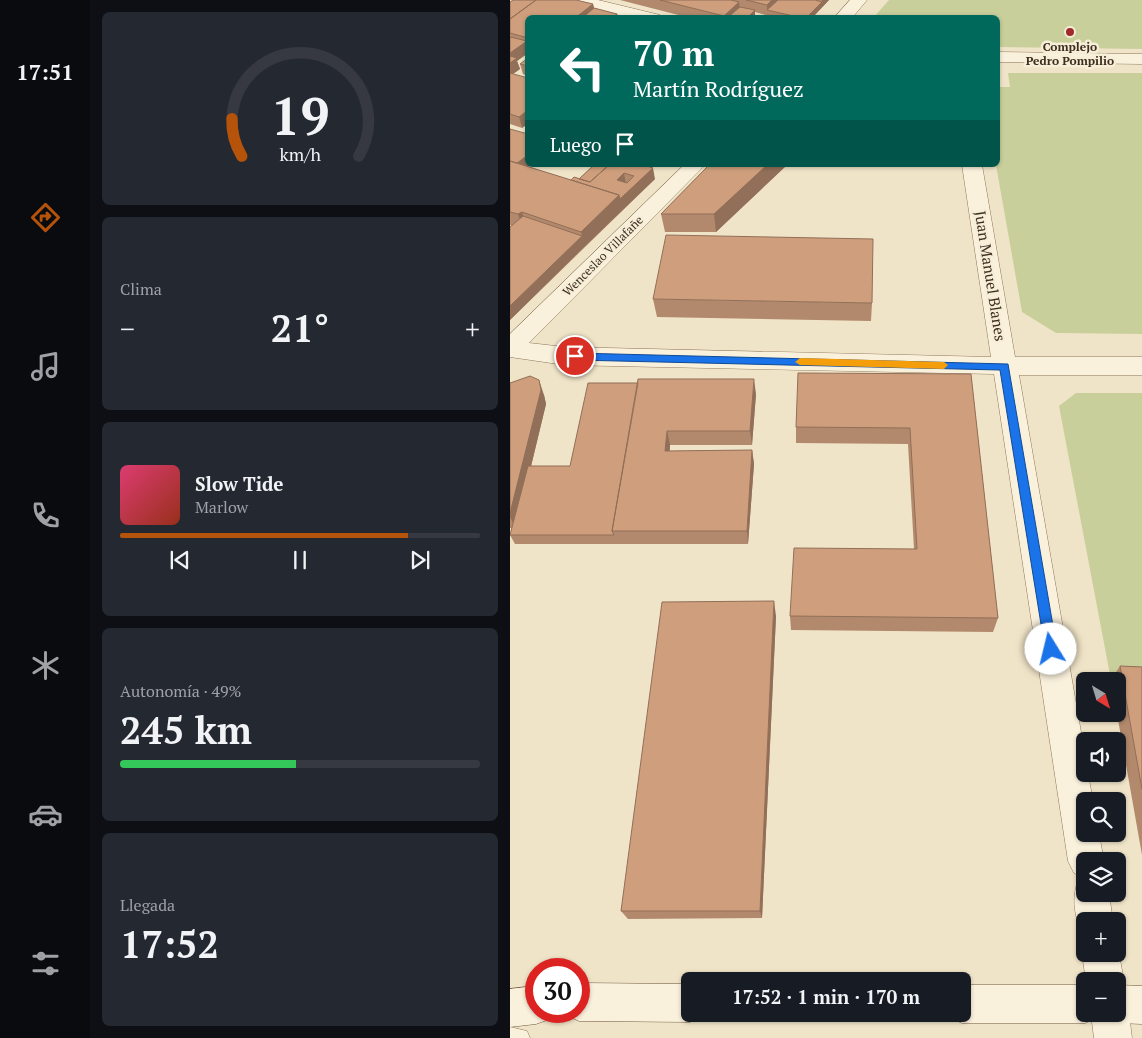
<!DOCTYPE html>
<html lang="es">
<meta charset="utf-8">
<style>
:root{--surface:#171b24;--page:#242831;--text:#f1f3f6;--muted:#9ea1a6;--line:#363941;--accent:#b45309}
body{margin:0;font-family:"PT Serif",serif;background:var(--page);color:var(--text);height:100vh;display:flex;flex-direction:column;font-size:19px;white-space:nowrap}
*{box-sizing:border-box;margin:0}
p{font-size:16px;color:var(--muted)}
.icon{flex:none;width:28px;height:28px;fill:none;stroke:currentColor;stroke-width:2;stroke-linecap:round;stroke-linejoin:round}
.map{position:relative;flex:1;overflow:hidden}
.panel{display:flex;flex-direction:column;gap:12px;padding:12px;background:#0d0f14;width:420px}
.panel>*{flex:none}
.hud{position:absolute;left:15px;top:15px;width:475px;height:152px;border-radius:8px;box-shadow:0 1px 4px #0004;background:#00695c;color:#fff;overflow:hidden}
.needle{width:32px;rotate:142deg}
.tools{position:absolute;left:566px;top:672px;display:grid;gap:10px}
.tools a{display:grid;place-items:center;width:50px;height:50px;border-radius:8px;background:var(--surface);box-shadow:0 1px 4px #0004;font-size:25px}
.speed{position:absolute;left:15px;top:958px;display:flex;gap:10px;font-size:25px;font-weight:700;text-align:center}
.speed>*{display:grid;place-content:center;width:65px;height:65px;border-radius:50%;background:var(--surface);box-shadow:0 1px 4px #0004;line-height:1}
.speed .limit{border:8px solid #d22;background:#fff;color:#111}
.pin{position:absolute;display:grid;place-items:center;width:42px;height:42px;color:#fff;margin:-21px;border:2px solid #fff;border-radius:50%;box-shadow:0 1px 5px #0007}
.me{position:absolute;width:55px;margin:-28px;rotate:351deg;stroke-linejoin:round;filter:drop-shadow(0 0 4px #0008)}
.turn{display:flex;align-items:center;gap:18px;height:105px;padding:0 25px;font-size:22px}
.turn .icon{width:65px;height:65px;stroke-width:2.5}
.turn b{display:block;font-size:35px;line-height:42px}
.then{display:flex;align-items:center;height:48px;padding:0 25px;background:#0003;gap:10px;font-size:19px}
.big{font-size:38px;font-weight:700;line-height:1.1}
.panel .tile{flex:1;display:flex;flex-direction:column;justify-content:center;gap:8px;min-width:0;padding:0 18px;border-radius:8px;background:var(--page)}
.panel .dial{align-items:center;gap:0}
.dial svg{height:130px;overflow:visible;fill:none;stroke:var(--line);stroke-width:7;stroke-linecap:round;text-anchor:middle}
.dial text{fill:var(--text);stroke:none}
.song{display:flex;align-items:center;gap:15px}
.cover{width:60px;height:60px;border-radius:8px;background:linear-gradient(135deg,hsl(340 70% 55%),hsl(10 70% 35%))}
.played{height:5px;border-radius:2px;background:linear-gradient(90deg,var(--accent) 80%,var(--line) 80%)}
.keys{display:flex;justify-content:space-around;direction:ltr}
.heat{display:flex;justify-content:space-between;align-items:center;font-size:28px;direction:ltr}
.charge{height:8px;border-radius:4px;background:linear-gradient(90deg,#34c759 49%,var(--line) 0)}
.trip{position:absolute;left:171px;top:972px;width:290px;height:50px;border-radius:8px;background:var(--surface);box-shadow:0 1px 4px #0004;font-weight:700;line-height:50px;text-align:center}
main{display:flex;flex:1;min-height:0}
.tab-bar{display:flex;flex-direction:column;width:90px;justify-content:space-around;align-items:center;background:#090b0e;color:var(--muted)}
.tab-bar .icon{width:35px;height:35px}
.tab-bar .on{color:var(--accent)}
.tab-bar b{font-size:22px;color:var(--text)}
.map>svg:first-child{display:block}
</style>
<main>
<nav class="tab-bar">
<b>17:51</b>
<svg class="icon on" aria-label="directions" viewBox="0 0 24 24"><path d="M12 3l9 9-9 9-9-9zM9 14v-3h6M13 9l2 2-2 2"/></svg>
<svg class="icon" aria-label="music" viewBox="0 0 24 24"><path d="M9 18V5l10-2v13"/><circle cx="6" cy="18" r="3"/><circle cx="16" cy="16" r="3"/></svg>
<svg class="icon" aria-label="phone" viewBox="0 0 24 24"><path d="M5 4h4l2 5-3 2q2 4 5 5l2-3 5 2v4C11 20 4 13 5 4z"/></svg>
<svg class="icon" aria-label="climate" viewBox="0 0 24 24"><path d="M12 3v18M4 7l16 10M4 17L20 7"/></svg>
<svg class="icon" aria-label="car" viewBox="0 0 24 24"><path d="M5 17H2v-5l4-1 3-4h7l3 4 3 1v5h-3M9 17h6M6 11h13"/><circle cx="7" cy="17" r="2"/><circle cx="17" cy="17" r="2"/></svg>
<svg class="icon" aria-label="filters" viewBox="0 0 24 24"><path d="M4 7h16M4 17h16"/><circle cx="9" cy="7" r="2"/><circle cx="15" cy="17" r="2"/></svg>
</nav>
<section class="panel">
<div class="tile dial"><svg viewBox="0 0 100 80">
<path d="M14 69A42 42 0 1 1 86 69"/>
<path d="M14 69A42 42 0 0 1 8 46" stroke="#b45309"/>
<text x="50" y="56" font-size="32" font-weight="700">19</text>
<text x="50" y="72" font-size="11">km/h</text>
</svg></div>
<div class="tile"><p>Clima</p>
<div class="heat"><a>−</a><b class="big">21°</b><a>+</a></div>
</div>
<div class="tile">
<div class="song"><i class="cover"></i><div><b>Slow Tide</b><p>Marlow</p></div></div>
<div class="played"></div>
<div class="keys"><svg class="icon" aria-label="previous" viewBox="0 0 24 24"><path d="M18 5L8 12l10 7zM5 5v14"/></svg><svg class="icon" aria-label="pause" viewBox="0 0 24 24"><path d="M8 5v14M16 5v14"/></svg><svg class="icon" aria-label="next" viewBox="0 0 24 24"><path d="M6 5l10 7-10 7zM19 5v14"/></svg></div>
</div>
<div class="tile"><p>Autonomía · 49%</p><b class="big">245 km</b><div class="charge"></div></div>
<div class="tile"><p>Llegada</p><b class="big">17:52</b></div>
</section>
<div class="map">
<svg width="632" height="1038" viewBox="0 0 632 1038">
<rect width="100%" height="100%" fill="#f0e4c8"/>
<path fill="#c9cf9b" d="M 379,0 L 632,0 L 632,49 L 488,47 L 488,18 L 364,17 Z
M 498,73 L 632,73 L 632,334 L 546,333 L 512,312 L 486,165 L 488,165 L 488,87 L 500,87 Z
M 566,393 L 632,393 L 632,680 L 601,680 L 549,406 Z"/>
<g fill="none" stroke-linecap="round" stroke-linejoin="round">
<defs>
<path id="service" d="M 0,1027 L 17,1031 L 20,1038 L 0,1038 Z"/>
<path id="minor" d="M 60,0 L 88,0 L 150,15 L 152,18 L 121,18 L 62,3 Z
M 340,0 L 357,0 L 342,18 L 324,18 Z
M 488,52 L 632,54 L 632,64 L 488,62 Z
M 174,165 L 195,165 L 19,343 L 55,347 L 481,357 L 452,165 L 472,165 L 505,357 L 632,357 L 632,375 L 509,375 L 575,755 L 575,774 L 578,774 L 583,801 L 575,801 L 575,834 L 589,834 L 594,861 L 575,861 L 575,878 L 564,873 L 558,861 L 484,374 L 55,365 L 0,357 L 0,334 Z
M 575,879 L 575,894 L 599,894 L 603,921 L 575,921 L 575,935 L 572,934 C 565,916 561,900 568,881 Z
M 575,948 L 575,954 L 608,954 L 608,949 L 614,981 L 608,994 L 608,981 L 576,981 L 572,954 Z
M 608,998 L 614,1000 L 619,1014 L 622,1038 L 584,1038 L 581,1014 L 608,1014 Z"/>
<path id="secondary" d="M 69,983 L 180,984 L 180,1014 L 195,1014 L 193,1016 L 180,1022 L 69,1021 L 56,1015 L 54,1011 L 69,1011 Z
M 452,985 L 575,985 L 575,1014 L 590,1014 L 588,1017 L 575,1023 L 452,1023 L 439,1017 L 437,1014 L 452,1014 Z
M 608,985 L 632,986 L 632,1024 L 608,1023 L 595,1017 L 593,1014 L 608,1014 Z
M 26,986 L 26,1011 L 43,1011 L 40,1019 L 26,1024 L 0,1027 L 0,989 Z"/>
</defs>
<use href="#service" stroke="#8d765c" stroke-width="1"/>
<use href="#minor" stroke="#8d765c" stroke-width="1"/>
<use href="#secondary" stroke="#6f573f" stroke-width="1"/>
<use href="#service" fill="#faf1dc" fill-rule="evenodd"/>
<use href="#minor" fill="#faf1dc" fill-rule="evenodd"/>
<use href="#secondary" fill="#faf1dc" fill-rule="evenodd"/>
</g>
<path fill="#b2896c" d="M 110,0 L 319,0 L 302,18 L 267,18 L 245,12 L 245,16 L 243,18 L 180,18 Z
M 0,2 L 83,4 L 84,8 L 107,14 L 108,18 L 18,18 L 18,53 L 7,61 L 10,69 L 3,74 L 12,128 L 0,124 Z
M 18,58 L 18,76 L 13,74 L 10,64 Z
M 0,129 L 19,167 L 61,180 L 69,179 L 84,165 L 145,179 L 0,320 L 2,226 L 0,225 Z
M 199,165 L 277,165 L 206,232 L 155,232 L 151,214 Z
M 143,299 L 362,303 L 361,321 L 147,317 Z
M 461,374 L 488,618 L 483,632 L 281,630 L 280,616 L 404,549 L 398,444 L 286,443 L 286,427 Z
M 0,383 L 34,395 L 36,404 L 21,466 L 60,466 L 246,394 L 242,445 L 160,445 L 160,451 L 242,450 L 244,464 L 238,544 L 5,544 L 0,535 L 2,528 L 0,528 Z
M 266,616 L 252,918 L 118,919 L 111,911 Z
M 610,666 L 632,667 L 632,855 L 607,714 L 608,681 L 602,681 L 601,680 Z"/>
<path fill="#916f58" d="M 262,0 L 273,0 L 257,10 L 257,15 L 257,5 Z
M 312,0 L 319,0 L 302,18 L 296,18 L 312,2 Z
M 229,2 L 230,12 L 224,18 L 214,18 L 214,16 Z
M 83,4 L 86,18 L 65,18 Z
M 245,10 L 245,16 L 243,18 L 237,18 Z
M 107,14 L 108,18 L 102,18 Z
M 17,41 L 18,53 L 7,61 L 10,69 L 0,76 L 0,53 Z
M 18,110 L 18,124 L 12,128 L 9,117 Z
M 18,155 L 18,165 L 21,165 L 8,176 L 4,166 Z
M 257,165 L 277,165 L 206,232 L 204,214 Z
M 143,168 L 145,179 L 75,246 L 71,232 L 109,195 Z
M 114,173 L 116,184 L 107,180 Z
M 12,212 L 17,227 L 13,229 L 8,214 Z
M 72,236 L 75,246 L 0,320 L 0,306 Z
M 244,379 L 246,394 L 242,445 L 240,431 Z
M 29,380 L 34,395 L 36,404 L 6,529 L 0,517 L 0,513 Z
M 157,431 L 160,445 L 158,464 L 155,451 Z
M 242,450 L 244,464 L 238,544 L 237,531 Z
M 264,601 L 266,616 L 252,918 L 250,911 Z"/>
<path fill="#cf9f7d" stroke="#916f58" fill-rule="evenodd" d="M 3,0 L 26,0 L 0,19 L 0,2 Z
M 26,0 L 66,0 L 83,4 L 65,18 L 18,18 L 18,38 L 0,33 L 0,19 Z
M 150,0 L 221,0 L 229,2 L 214,16 Z
M 236,0 L 262,0 L 257,5 Z
M 268,0 L 305,0 L 312,2 L 296,18 L 292,18 L 257,10 Z
M 230,7 L 245,10 L 237,18 L 217,18 Z
M 84,8 L 107,14 L 102,18 L 72,18 Z
M 0,37 L 17,41 L 0,53 Z
M 0,56 L 7,58 L 0,63 Z
M 18,58 L 18,66 L 10,64 Z
M 0,73 L 18,78 L 18,110 L 9,117 L 0,114 Z
M 0,129 L 18,134 L 18,155 L 7,163 L 0,161 Z
M 0,161 L 109,195 L 71,232 L 12,212 L 8,214 L 0,212 Z
M 84,165 L 99,165 L 80,182 L 69,179 Z
M 99,165 L 134,165 L 143,168 L 110,199 L 109,195 L 61,180 L 64,177 L 80,182 ZM 114,173 L 124,176 L 117,183 L 107,180 Z
M 199,165 L 257,165 L 204,214 L 151,214 Z
M 13,216 L 72,236 L 0,306 L 0,227 Z
M 156,235 L 363,239 L 362,303 L 143,299 Z
M 288,373 L 461,374 L 488,618 L 280,616 L 284,548 L 407,549 L 400,428 L 286,427 Z
M 20,376 L 29,380 L 31,390 L 0,513 L 0,383 Z
M 128,379 L 244,379 L 240,431 L 157,431 L 155,451 L 242,450 L 237,531 L 102,531 Z
M 78,383 L 128,383 L 102,531 L 104,535 L 0,535 L 18,466 L 60,466 Z
M 264,601 L 250,911 L 111,911 L 152,602 Z
M 610,666 L 632,667 L 632,789 Z"/>
<path fill="#1a73e8" stroke="#114b97" d="M 65,353 L 498,364 L 547,649 L 545,653 L 541,655 L 537,653 L 535,649 L 490,370 L 65,360 L 60,356 Z"/>
<path fill="#f59e0b" d="M 290,358 L 434,362 L 438,365 L 434,369 L 290,365 L 285,362 Z"/>
<circle fill="#9e2a2b" stroke="#f7eed8" stroke-width="2" cx="560" cy="32" r="5"/>
<g text-anchor="middle" stroke-width="5" stroke-linejoin="round" paint-order="stroke">
<g font-size="12" font-weight="bold" fill="#3d2e20" stroke="#f7eed8">
<text x="560" y="51">Complejo<tspan x="560" dy="14">Pedro Pompilio</tspan></text>
</g>
<g font-size="12" fill="#3d2e20" stroke="#f7eed8">
<text transform="translate(93 256) rotate(-45)" y="4">Wenceslao Villafañe</text>
</g>
<g font-size="15" fill="#3d2e20" stroke="#f7eed8">
<text transform="translate(480 276) rotate(81)" y="5">Juan Manuel Blanes</text>
</g>
</g>
</svg>
<div class="tools">
<a><svg class="needle" viewBox="-14 -14 28 28"><path d="M0-13l5 13h-10z" fill="#e53935"/><path d="M0 13l5-13h-10z" fill="#9ea1a6"/></svg></a>
<a><svg class="icon" aria-label="sound" viewBox="0 0 24 24"><path d="M4 9h4l5-4v14l-5-4H4zM17 9q2 3 0 6"/></svg></a>
<a><svg class="icon" aria-label="search" viewBox="0 0 24 24"><circle cx="10" cy="10" r="6"/><path d="M15 15l6 6"/></svg></a>
<a><svg class="icon" aria-label="layers" viewBox="0 0 24 24"><path d="M12 4l9 5-9 5-9-5zM3 14l9 5 9-5"/></svg></a>
<a>+</a>
<a>−</a>
</div>
<div class="speed"><div class="limit">30</div></div>
<div class="pin" style="left:65px;top:356px;background:#d93025"><svg class="icon" aria-label="arrive" viewBox="0 0 24 24"><path d="M6 21V4h12l-3 4 3 4H6"/></svg></div>
<svg class="me" style="left:541px;top:649px" viewBox="-20 -20 40 40"><circle r="19" fill="#fff"/><path d="M0-13L10 11 0 6-10 11z" fill="#1a73e8"/></svg>
<div class="trip">17:52 · 1 min · 170 m</div>
<div class="hud">
<div class="turn"><svg class="icon" aria-label="left" viewBox="0 0 24 24"><path d="M17 20v-9H6M10 6l-5 5 5 5"/></svg><div><b>70 m</b>Martín Rodríguez</div></div>
<div class="then">Luego<svg class="icon" aria-label="arrive" viewBox="0 0 24 24"><path d="M6 21V4h12l-3 4 3 4H6"/></svg></div>
</div>
</div>
</main>
